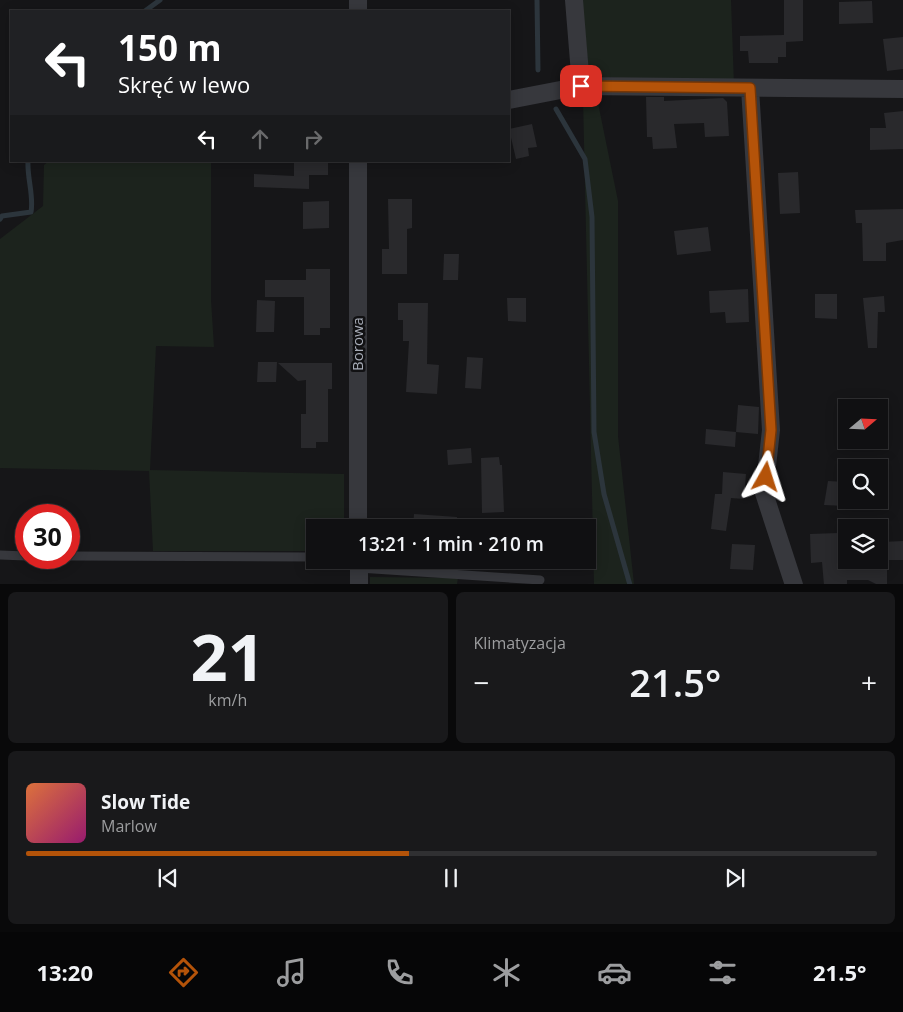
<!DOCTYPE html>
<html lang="pl">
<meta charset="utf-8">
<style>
:root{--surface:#101012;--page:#19191b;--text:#f1f3f6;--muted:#9c9d9f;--line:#303032;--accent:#b45309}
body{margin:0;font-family:"Open Sans",sans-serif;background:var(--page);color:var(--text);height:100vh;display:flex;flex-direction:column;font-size:19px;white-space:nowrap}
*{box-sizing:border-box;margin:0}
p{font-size:16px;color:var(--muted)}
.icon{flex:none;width:28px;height:28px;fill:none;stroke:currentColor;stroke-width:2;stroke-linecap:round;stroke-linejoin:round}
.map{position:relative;height:584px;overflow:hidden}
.side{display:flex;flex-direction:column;gap:8px;padding:8px;background:#09090a;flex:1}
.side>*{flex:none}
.top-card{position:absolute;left:10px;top:10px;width:500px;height:152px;border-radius:0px;box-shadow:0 2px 12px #0003,0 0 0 1px var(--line);background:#202124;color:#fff;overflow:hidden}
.needle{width:32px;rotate:71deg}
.fabs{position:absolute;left:838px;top:399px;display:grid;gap:10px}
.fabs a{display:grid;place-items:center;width:50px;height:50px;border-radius:0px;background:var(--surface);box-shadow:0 2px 12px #0003,0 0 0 1px var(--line);font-size:25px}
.speed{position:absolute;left:15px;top:504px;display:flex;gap:10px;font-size:25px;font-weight:700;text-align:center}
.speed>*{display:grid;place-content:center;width:65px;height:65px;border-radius:50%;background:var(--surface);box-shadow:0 2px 12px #0003,0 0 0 1px var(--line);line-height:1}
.speed .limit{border:8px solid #d22;background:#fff;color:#111}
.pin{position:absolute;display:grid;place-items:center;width:42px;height:42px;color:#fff;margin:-21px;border-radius:10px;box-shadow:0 2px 8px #0006}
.me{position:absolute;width:55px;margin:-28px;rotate:6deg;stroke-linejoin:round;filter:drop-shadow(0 0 4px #0008)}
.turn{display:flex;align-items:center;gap:18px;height:105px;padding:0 25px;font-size:22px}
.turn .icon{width:65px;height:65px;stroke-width:2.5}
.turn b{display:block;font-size:35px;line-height:42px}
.lanes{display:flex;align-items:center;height:48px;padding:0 25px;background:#0003;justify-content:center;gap:25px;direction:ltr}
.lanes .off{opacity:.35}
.big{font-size:38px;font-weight:600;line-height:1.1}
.side .tile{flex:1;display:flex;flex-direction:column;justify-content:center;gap:8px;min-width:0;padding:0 18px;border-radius:8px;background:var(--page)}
.side .dial{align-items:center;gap:0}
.dial b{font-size:65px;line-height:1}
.song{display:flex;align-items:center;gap:15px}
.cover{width:60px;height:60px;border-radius:8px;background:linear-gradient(135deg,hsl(20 70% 55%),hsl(320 70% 35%))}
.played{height:5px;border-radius:2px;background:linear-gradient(90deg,var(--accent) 45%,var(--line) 45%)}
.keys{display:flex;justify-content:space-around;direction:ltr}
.heat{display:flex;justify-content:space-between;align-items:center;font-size:28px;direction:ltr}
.side .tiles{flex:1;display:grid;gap:8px;grid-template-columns:1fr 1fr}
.tile:last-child{grid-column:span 2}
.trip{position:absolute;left:306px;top:519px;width:290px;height:50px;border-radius:0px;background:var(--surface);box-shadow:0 2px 12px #0003,0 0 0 1px var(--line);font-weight:600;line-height:50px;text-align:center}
.dock{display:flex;height:80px;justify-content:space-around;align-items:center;background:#060607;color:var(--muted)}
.dock .icon{width:35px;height:35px}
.dock .active{color:var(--accent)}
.dock b{font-size:22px;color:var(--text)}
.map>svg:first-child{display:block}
</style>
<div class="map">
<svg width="903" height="585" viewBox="0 0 903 585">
<rect width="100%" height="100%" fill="#161618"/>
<path fill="#1c231d" d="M 582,0 L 731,0 L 734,85 L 603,77 L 588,65 Z
M 583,98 L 597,98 L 618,201 L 618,436 L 634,584 L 594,584 Z
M 49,161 L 211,161 L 211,300 L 214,347 L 156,346 L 150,470 L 344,474 L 344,527 L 315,528 L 315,551 L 153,551 L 149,471 L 0,468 L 0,239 L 43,206 L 44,165 Z
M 370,577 L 458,578 L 457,584 L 370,585 Z"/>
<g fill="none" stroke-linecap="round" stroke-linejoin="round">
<path stroke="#2c353c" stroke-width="5" d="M 537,0 L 538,70
M 145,11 L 160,0
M 556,109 L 585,159 L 592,217 L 594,432 L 604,494 L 630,585
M 0,219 L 2,216 L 31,212 C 34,196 27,178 28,161"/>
</g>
<path fill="#29292c" d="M 784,0 L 803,0 L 803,41 L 786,42 L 786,57 L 778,57 L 778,63 L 749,63 L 748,51 L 740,51 L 740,36 L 784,35 Z
M 872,1 L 873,23 L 839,24 L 839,2 Z
M 903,37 L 903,69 L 887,71 L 883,39 Z
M 646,97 L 664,97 L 664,101 L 723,98 L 727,102 L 729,136 L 705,137 L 704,123 L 674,124 L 677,148 L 653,149 L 652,137 L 647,137 Z
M 903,111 L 903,149 L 870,150 L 870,128 L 886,128 L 884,113 Z
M 532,124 L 537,147 L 528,148 L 529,156 L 516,159 L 509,129 Z
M 294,161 L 328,161 L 328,175 L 309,175 L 309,189 L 254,187 L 254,174 L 294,176 Z
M 798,172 L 800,213 L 780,214 L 778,173 Z
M 388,199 L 412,199 L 412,228 L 407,229 L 407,274 L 382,274 L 382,249 L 389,249 Z
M 329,201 L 329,228 L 303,229 L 303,202 Z
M 903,209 L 903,240 L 886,243 L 886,261 L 863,261 L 862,223 L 856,223 L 855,210 Z
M 708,227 L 711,251 L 677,255 L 674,231 Z
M 444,254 L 459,254 L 458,280 L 443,280 Z
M 306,269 L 330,269 L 330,328 L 320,328 L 320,335 L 304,335 L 304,297 L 265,297 L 265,280 L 306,280 Z
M 748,289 L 749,322 L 726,323 L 725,312 L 710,313 L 709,291 Z
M 815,294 L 837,294 L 837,319 L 815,318 Z
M 884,296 L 885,312 L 878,312 L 877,348 L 868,348 L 863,298 Z
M 507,298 L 526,298 L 526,322 L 508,321 Z
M 257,300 L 275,301 L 274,332 L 256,332 Z
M 398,303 L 428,303 L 427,364 L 439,365 L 437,394 L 406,392 L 409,341 L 403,341 L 403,320 L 398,320 Z
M 467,357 L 483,358 L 481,389 L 465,388 Z
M 258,362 L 277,362 L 276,382 L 257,382 Z
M 278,363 L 332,363 L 332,389 L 328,389 L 328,442 L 316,442 L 316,448 L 301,448 L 301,414 L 306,414 L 306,380 L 298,381 Z
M 738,405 L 759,407 L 758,434 L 736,432 Z
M 706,429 L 736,432 L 735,447 L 705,444 Z
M 471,448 L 472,463 L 448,465 L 447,450 Z
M 499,457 L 500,465 L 502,465 L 504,512 L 482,513 L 481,458 Z
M 723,472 L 746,474 L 744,499 L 731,498 L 726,531 L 711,529 L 715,494 L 722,494 Z
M 828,481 L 846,482 L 846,506 L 824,505 Z
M 414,514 L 457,517 L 456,528 L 413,528 Z
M 838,533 L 838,554 L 845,553 L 846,560 L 882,560 L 882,542 L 903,541 L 903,560 L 887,560 L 887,585 L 876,584 L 868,580 L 847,580 L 847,585 L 824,585 L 822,562 L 811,563 L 810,534 Z
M 732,544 L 755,545 L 753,570 L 730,569 Z"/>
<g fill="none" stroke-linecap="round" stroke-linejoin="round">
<path stroke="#37383d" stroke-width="9" d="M 0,555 L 26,556
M 69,556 L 315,557
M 359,568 L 540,580"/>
<path stroke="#37383d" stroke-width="18" d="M 358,0 L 358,11
M 574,0 L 581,86
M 750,88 L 771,430 L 764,493 L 794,585
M 509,100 L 581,86 L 903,89
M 358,161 L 358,528
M 359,560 L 359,585"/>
</g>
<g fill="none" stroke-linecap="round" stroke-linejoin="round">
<defs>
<path id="route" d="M 581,86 L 750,88 L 771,430 L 766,477"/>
</defs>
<use href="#route" stroke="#753606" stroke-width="12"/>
<use href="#route" stroke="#b45309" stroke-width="9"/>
</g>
<g text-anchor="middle" stroke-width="5" stroke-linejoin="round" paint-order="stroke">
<g font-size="15" fill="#a8adb8" stroke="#111113">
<text transform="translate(358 344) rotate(-90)" y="5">Borowa</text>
</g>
</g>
</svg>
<div class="fabs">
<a><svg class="needle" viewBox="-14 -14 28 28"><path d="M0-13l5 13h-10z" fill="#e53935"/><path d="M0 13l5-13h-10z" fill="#9c9d9f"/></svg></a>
<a><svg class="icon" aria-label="search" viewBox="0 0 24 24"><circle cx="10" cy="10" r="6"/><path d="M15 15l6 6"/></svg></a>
<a><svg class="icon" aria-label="layers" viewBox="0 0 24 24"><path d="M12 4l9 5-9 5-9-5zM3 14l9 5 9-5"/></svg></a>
</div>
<div class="speed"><div class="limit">30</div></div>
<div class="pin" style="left:581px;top:86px;background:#d93025"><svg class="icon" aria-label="arrive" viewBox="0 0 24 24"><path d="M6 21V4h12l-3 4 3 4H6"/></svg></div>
<svg class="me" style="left:766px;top:477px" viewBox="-20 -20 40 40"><path d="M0-17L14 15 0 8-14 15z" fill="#b45309" stroke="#fff" stroke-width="4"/></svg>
<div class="trip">13:21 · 1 min · 210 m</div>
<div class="top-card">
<div class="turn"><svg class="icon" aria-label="left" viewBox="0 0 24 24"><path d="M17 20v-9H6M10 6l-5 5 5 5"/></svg><div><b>150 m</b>Skręć w lewo</div></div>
<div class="lanes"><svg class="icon" aria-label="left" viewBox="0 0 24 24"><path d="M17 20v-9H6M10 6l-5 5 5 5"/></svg><svg class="icon off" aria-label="ahead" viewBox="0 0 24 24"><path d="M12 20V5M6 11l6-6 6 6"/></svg><svg class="icon off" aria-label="right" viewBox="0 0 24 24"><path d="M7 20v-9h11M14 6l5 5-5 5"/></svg></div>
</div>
</div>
<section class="side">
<div class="tiles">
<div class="tile dial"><b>21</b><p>km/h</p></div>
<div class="tile"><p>Klimatyzacja</p>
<div class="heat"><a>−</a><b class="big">21.5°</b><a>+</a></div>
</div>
<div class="tile">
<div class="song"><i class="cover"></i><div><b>Slow Tide</b><p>Marlow</p></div></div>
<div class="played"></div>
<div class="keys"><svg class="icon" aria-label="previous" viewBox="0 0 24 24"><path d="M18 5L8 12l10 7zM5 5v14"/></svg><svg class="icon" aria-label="pause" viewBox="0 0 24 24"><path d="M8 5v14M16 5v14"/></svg><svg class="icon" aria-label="next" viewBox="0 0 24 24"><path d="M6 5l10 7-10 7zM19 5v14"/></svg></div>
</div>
</div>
</section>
<nav class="dock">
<b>13:20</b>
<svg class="icon active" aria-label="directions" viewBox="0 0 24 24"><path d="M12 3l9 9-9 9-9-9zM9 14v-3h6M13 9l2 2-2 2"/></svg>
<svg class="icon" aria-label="music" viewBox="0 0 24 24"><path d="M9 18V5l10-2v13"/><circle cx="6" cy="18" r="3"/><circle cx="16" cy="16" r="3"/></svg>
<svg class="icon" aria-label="phone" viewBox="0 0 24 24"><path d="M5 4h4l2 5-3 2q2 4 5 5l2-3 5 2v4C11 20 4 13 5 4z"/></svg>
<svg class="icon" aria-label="climate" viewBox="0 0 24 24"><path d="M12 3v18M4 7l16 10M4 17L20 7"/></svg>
<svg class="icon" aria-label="car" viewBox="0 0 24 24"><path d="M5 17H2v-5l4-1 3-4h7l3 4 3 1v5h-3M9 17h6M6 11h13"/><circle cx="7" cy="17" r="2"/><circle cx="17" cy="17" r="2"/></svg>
<svg class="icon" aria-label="filters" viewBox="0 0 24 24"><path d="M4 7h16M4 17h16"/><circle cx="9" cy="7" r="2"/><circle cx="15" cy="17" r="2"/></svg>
<b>21.5°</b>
</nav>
